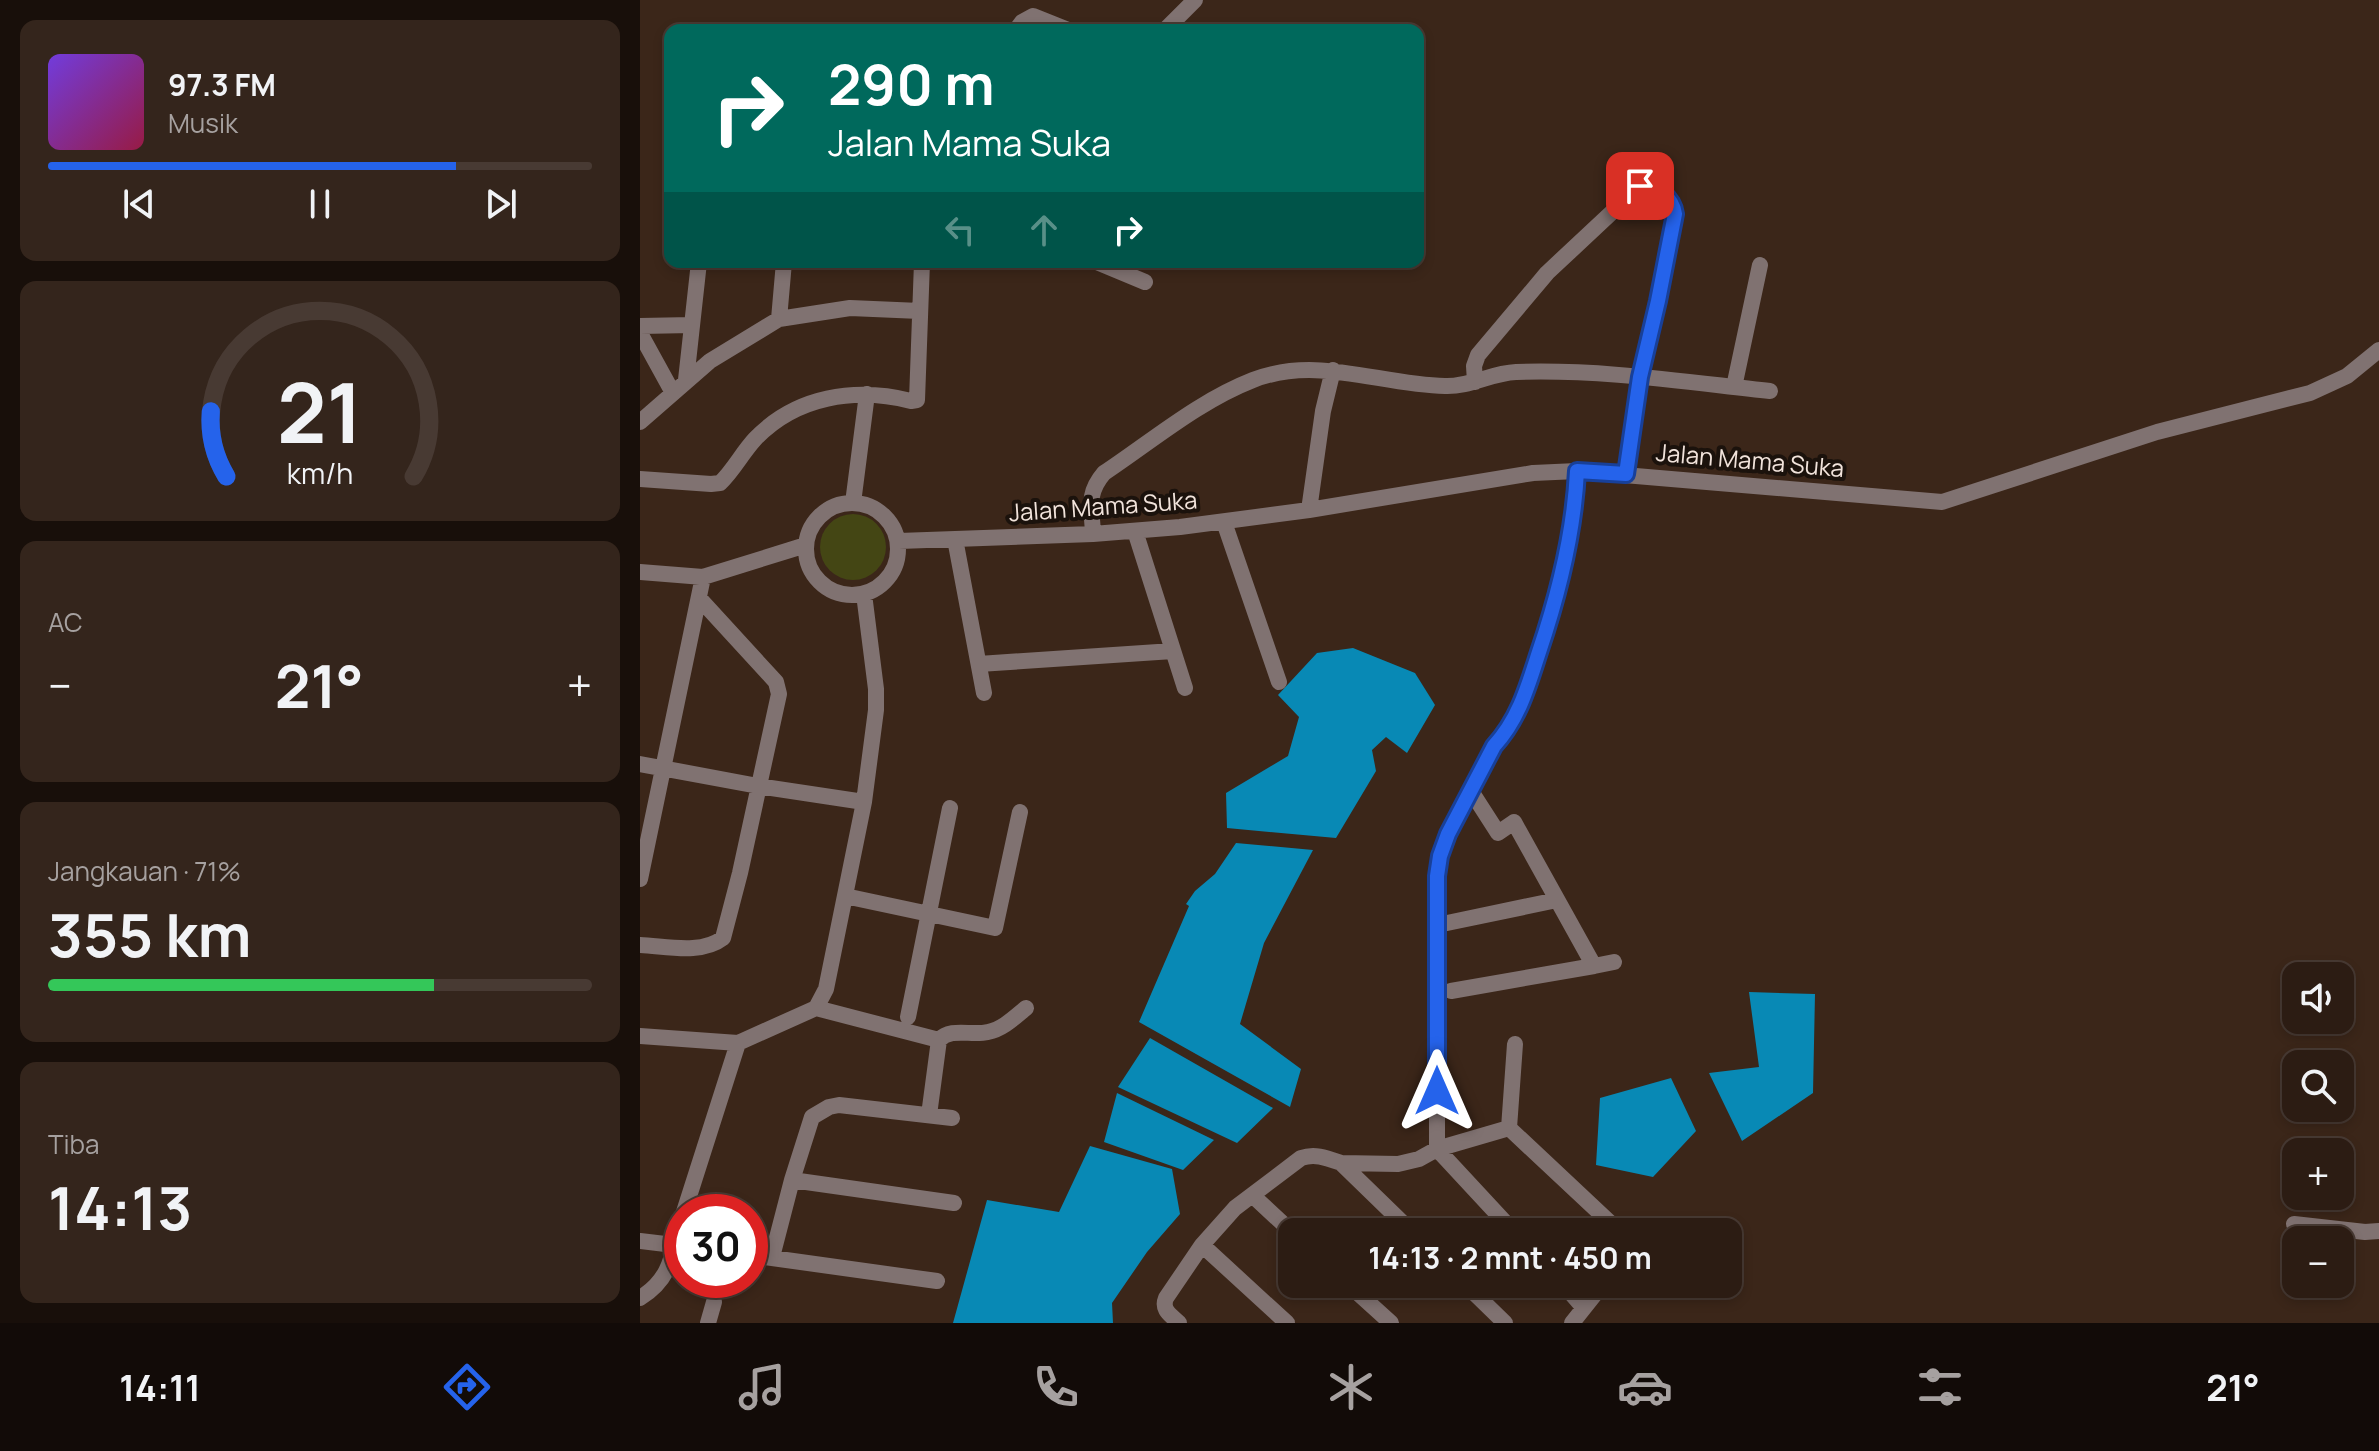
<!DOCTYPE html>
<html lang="id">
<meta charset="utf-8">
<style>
:root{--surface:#2c1c13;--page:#34251c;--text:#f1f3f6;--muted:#a6a1a0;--line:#483a33;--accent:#2563eb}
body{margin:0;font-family:Manrope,sans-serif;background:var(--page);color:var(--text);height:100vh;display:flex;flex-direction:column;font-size:30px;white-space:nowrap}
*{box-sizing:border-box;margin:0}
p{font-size:26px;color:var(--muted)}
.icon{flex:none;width:44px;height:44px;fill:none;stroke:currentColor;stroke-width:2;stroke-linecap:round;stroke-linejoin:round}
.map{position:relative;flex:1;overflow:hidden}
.sheet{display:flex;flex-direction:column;gap:20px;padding:20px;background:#180f0a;width:640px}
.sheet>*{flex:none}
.hud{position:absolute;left:24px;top:24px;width:760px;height:244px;border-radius:16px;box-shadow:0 4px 12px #0003,0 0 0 2px var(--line);background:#00695c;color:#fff;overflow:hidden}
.tools{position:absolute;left:1642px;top:962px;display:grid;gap:16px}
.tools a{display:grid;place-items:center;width:72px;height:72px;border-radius:16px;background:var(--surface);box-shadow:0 4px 12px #0003,0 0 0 2px var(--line);font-size:40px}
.speed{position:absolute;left:24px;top:1194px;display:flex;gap:16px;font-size:40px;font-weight:700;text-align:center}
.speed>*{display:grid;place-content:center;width:104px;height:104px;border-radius:50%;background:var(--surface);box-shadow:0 4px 12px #0003,0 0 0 2px var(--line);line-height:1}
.speed .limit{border:12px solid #d22;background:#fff;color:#111}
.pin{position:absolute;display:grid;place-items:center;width:68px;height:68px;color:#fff;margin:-34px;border-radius:16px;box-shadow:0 4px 12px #0006}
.me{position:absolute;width:88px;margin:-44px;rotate:0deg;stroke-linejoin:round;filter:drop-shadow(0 0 6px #0008)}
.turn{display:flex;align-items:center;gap:28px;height:168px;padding:0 32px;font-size:36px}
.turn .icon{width:104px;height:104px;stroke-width:2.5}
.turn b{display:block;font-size:56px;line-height:68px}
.lanes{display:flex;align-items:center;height:76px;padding:0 32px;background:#0003;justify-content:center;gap:40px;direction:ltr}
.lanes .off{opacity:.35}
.big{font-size:60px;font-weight:700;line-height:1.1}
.sheet .tile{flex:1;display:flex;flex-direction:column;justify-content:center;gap:12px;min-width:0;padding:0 28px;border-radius:16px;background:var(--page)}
.sheet .dial{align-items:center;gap:0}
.dial svg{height:208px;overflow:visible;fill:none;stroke:var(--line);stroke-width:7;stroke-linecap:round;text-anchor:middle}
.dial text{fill:var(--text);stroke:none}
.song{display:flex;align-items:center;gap:24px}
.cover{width:96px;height:96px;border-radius:12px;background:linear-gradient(135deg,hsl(260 70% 55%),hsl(340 70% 35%))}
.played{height:8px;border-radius:4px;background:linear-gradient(90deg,var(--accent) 75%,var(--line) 75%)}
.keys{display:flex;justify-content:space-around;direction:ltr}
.heat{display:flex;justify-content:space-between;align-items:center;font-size:44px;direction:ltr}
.charge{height:12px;border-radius:6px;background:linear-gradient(90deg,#34c759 71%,var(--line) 0)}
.trip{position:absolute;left:638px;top:1218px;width:464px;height:80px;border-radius:16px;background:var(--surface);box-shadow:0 4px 12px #0003,0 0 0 2px var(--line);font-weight:700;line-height:80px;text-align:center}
.tab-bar{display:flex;height:128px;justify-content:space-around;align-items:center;background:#120b08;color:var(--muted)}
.tab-bar .icon{width:56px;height:56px}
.tab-bar .active{color:var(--accent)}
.tab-bar b{font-size:36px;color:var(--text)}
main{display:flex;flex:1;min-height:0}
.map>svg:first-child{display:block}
</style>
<main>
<section class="sheet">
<div class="tile">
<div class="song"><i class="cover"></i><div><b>97.3 FM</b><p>Musik</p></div></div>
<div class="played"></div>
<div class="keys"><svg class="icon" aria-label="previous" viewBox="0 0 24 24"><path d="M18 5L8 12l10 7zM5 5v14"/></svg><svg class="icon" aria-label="pause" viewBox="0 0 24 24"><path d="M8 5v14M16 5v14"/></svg><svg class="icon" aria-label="next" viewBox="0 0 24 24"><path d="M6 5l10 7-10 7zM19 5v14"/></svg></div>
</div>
<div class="tile dial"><svg viewBox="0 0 100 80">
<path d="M14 69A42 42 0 1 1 86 69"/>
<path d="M14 69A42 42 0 0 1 8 44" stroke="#2563eb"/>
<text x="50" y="56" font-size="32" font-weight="700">21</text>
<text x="50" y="72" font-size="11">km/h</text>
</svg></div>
<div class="tile"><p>AC</p>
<div class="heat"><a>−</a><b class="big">21°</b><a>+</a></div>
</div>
<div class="tile"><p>Jangkauan · 71%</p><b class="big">355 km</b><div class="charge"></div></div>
<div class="tile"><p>Tiba</p><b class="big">14:13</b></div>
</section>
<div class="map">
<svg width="1739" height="1323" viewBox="0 0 1739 1323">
<rect width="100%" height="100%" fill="#3b2619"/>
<path fill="#444614" d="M180 547a33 33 0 1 1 66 0a33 33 0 1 1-66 0Z"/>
<path fill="#0889b5" d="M 713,648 L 775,673 L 795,705 L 767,753 L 746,737 L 732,750 L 736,771 L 696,838 L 587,828 L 586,793 L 648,756 L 659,717 L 638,695 L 677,653 Z
M 596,843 L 673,850 L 624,943 L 600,1024 L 661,1069 L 650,1107 L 499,1022 L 549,906 L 546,904 L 555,891 L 575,874 Z
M 1109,992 L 1175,994 L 1173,1093 L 1102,1141 L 1069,1073 L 1119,1067 Z
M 510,1038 L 633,1108 L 597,1143 L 478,1087 Z
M 1031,1078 L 1056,1131 L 1013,1177 L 956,1165 L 960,1098 Z
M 477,1093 L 574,1140 L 543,1170 L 464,1142 Z
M 450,1146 L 532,1169 L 540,1214 L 507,1252 L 472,1303 L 473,1323 L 313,1323 L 347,1200 L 419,1212 Z"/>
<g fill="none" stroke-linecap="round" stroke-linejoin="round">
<path stroke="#807271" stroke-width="16" d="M 376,30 L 382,22 L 393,16 L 428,30
M 525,30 L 555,0
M 457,262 L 505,282
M 139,319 L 144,262
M 0,326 L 52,325
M 0,333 L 33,393
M 46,380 L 59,262
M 835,382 L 834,366 L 838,355 L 907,273 L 1000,186 C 1016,182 1033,199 1035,214 L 1018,301 L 1000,377 L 986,474
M 1094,387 L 1120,265
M 0,422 L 70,361 L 139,319 L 210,308 L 280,311
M 0,479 L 71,484 L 80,483 C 93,471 102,453 115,439 C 156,396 215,387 271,401 L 277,400 L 282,262
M166 549a46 46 0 1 1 92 0a46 46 0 1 1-92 0Z
M 213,503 L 227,394
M 669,510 L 683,411 L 693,370
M 584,522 L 639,682
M 495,531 L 545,688
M 453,534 C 452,508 446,494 464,473 C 512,441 559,401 613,380 C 677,355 740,385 805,386 C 830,387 851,373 876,372 C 960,369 1046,382 1130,391
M 315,539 L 344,693
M 259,541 L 453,534 L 540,527 L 669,510 L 893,473 L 937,471 L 1302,502 L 1517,432 L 1670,393 L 1707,376 L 1739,350
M 0,572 L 63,577 L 166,545
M 339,664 L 533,651
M 0,764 L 118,786 L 224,802
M 0,879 L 63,577
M 205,896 L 355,928 L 380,812
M 807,923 L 917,900
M 0,945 C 26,946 61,955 83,938 L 100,873 L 139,694 L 136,682 L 59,598
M 954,966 L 974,962
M 811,991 L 954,966 L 874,822 L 858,833 L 831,791
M 176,1008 L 299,1040 C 311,1027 331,1036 348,1032 C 363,1029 375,1017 386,1008
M 268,1017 L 310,808
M 0,1036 L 98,1043
M 289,1115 L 299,1040
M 869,1128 L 875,1044
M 152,1180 L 314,1203
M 612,1195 L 652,1232
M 44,1212 L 98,1043 L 176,1008 L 186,989 L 224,802 L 236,710 L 236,689 L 224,594
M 1654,1224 L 1725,1232 L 1739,1231
M 772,1232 L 701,1163 L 758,1164 L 779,1159 L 797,1149 L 797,876 C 804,829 833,788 854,746 C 879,719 888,686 899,652 C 919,593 934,533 937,471
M 874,1232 L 797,1149 L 869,1128 L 980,1232
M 0,1241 L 42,1246
M 562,1245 L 647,1323
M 110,1255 L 297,1281
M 132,1257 L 152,1180 L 172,1117 L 189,1107 L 199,1105 L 312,1118
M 708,1284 L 751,1323
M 825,1284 L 865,1323
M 923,1284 L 943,1307
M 0,1298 C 33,1278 32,1252 42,1218
M 68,1323 L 74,1302
M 539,1323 C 531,1315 521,1310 526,1298 L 562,1245 L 595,1208 L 661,1158 C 675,1153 687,1158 701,1163
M 932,1323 L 963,1284"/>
</g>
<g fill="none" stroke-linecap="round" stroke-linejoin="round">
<defs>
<path id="route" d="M 797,1091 L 797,876 L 800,856 L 808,834 L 854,746 C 879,719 888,686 899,652 C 919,593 934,534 937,471 L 986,474 L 1000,377 L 1018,301 L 1035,214 C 1033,199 1016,182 1000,186"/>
</defs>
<use href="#route" stroke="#184099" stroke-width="20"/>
<use href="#route" stroke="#2563eb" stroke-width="14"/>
</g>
<g text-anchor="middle" stroke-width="8" stroke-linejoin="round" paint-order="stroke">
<g font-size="24" fill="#f1e3db" stroke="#1b120c">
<text transform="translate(1110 461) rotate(5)" y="8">Jalan Mama Suka</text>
<text transform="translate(463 507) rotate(-4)" y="8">Jalan Mama Suka</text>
</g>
</g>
</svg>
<div class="tools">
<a><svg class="icon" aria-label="sound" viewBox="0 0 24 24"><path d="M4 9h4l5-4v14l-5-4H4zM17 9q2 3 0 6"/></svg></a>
<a><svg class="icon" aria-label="search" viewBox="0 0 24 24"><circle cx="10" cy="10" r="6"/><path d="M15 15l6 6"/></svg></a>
<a>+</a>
<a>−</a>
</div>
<div class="speed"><div class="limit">30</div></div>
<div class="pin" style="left:1000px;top:186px;background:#d93025"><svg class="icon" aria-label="arrive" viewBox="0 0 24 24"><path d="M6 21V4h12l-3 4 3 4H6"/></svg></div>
<svg class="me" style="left:797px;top:1091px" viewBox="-20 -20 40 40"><path d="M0-17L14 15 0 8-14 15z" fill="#2563eb" stroke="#fff" stroke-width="4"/></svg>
<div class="trip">14:13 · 2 mnt · 450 m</div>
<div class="hud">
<div class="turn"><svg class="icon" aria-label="right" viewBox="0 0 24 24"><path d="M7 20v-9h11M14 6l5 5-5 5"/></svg><div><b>290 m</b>Jalan Mama Suka</div></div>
<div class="lanes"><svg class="icon off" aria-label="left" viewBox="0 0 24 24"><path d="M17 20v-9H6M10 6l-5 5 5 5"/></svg><svg class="icon off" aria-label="ahead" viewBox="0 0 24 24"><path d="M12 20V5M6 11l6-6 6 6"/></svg><svg class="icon" aria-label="right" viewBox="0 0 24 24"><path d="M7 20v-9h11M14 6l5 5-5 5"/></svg></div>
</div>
</div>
</main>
<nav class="tab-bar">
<b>14:11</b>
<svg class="icon active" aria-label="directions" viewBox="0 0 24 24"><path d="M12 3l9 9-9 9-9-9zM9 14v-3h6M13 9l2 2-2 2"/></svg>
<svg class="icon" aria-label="music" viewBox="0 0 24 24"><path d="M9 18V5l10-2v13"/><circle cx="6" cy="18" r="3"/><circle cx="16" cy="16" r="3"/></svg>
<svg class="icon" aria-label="phone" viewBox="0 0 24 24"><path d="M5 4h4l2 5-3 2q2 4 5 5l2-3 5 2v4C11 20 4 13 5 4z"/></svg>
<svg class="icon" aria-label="climate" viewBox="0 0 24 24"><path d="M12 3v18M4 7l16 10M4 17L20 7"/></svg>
<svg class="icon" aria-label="car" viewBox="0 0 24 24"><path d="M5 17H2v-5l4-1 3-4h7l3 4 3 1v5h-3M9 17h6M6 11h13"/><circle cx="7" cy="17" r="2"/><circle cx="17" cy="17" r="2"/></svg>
<svg class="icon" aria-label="filters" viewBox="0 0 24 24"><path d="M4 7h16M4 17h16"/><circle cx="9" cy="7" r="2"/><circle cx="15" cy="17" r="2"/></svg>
<b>21°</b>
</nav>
